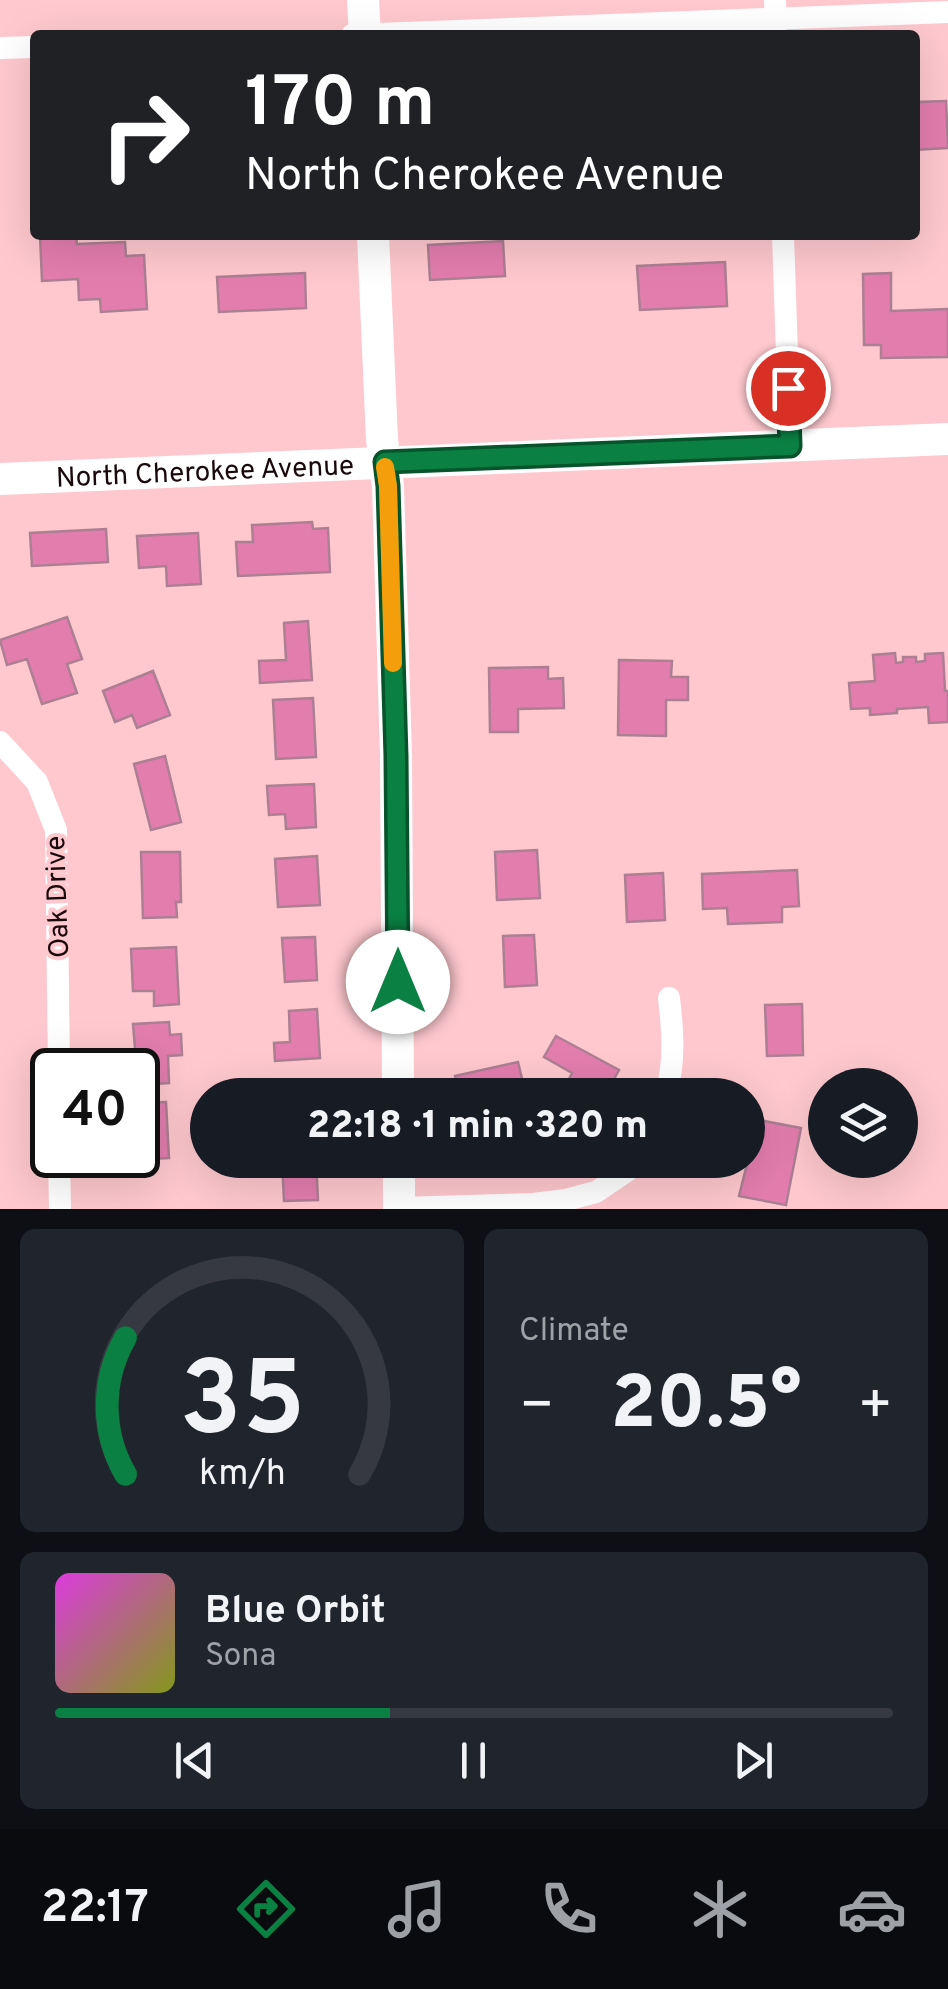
<!DOCTYPE html>
<meta charset="utf-8">
<style>
:root{--surface:#171b24;--page:#20242c;--text:#f1f3f6;--muted:#9ea1a6;--line:#363941;--accent:#0b8043}
body{margin:0;font-family:Overpass,sans-serif;background:var(--page);color:var(--text);height:100vh;display:flex;flex-direction:column;font-size:38px;white-space:nowrap}
*{box-sizing:border-box;margin:0}
p{font-size:32px;color:var(--muted)}
.icon{flex:none;width:55px;height:55px;fill:none;stroke:currentColor;stroke-width:2;stroke-linecap:round;stroke-linejoin:round}
.map{position:relative;height:1209px;overflow:hidden}
.details{display:flex;flex-direction:column;gap:20px;padding:20px;background:#0d0f14;flex:1}
.details>*{flex:none}
.banner{position:absolute;left:30px;top:30px;width:890px;height:210px;border-radius:10px;box-shadow:0 10px 40px #0002;background:#202124;color:#fff;overflow:hidden}
.tools{position:absolute;left:808px;top:1068px;display:grid;gap:20px}
.tools a{display:grid;place-items:center;width:110px;height:110px;border-radius:50%;background:var(--surface);box-shadow:0 10px 40px #0002;font-size:50px}
.speed{position:absolute;left:30px;top:1048px;display:flex;gap:20px;font-size:50px;font-weight:700;text-align:center}
.speed>*{display:grid;place-content:center;width:130px;height:130px;border-radius:50%;background:var(--surface);box-shadow:0 10px 40px #0002;line-height:1}
.speed .limit{border:5px solid #111;border-radius:15px;background:#fff;color:#111}
.pin{position:absolute;display:grid;place-items:center;width:85px;height:85px;color:#fff;margin:-42px;border:5px solid #fff;border-radius:50%;box-shadow:0 2px 10px #0007}
.me{position:absolute;width:110px;margin:-55px;rotate:0deg;stroke-linejoin:round;filter:drop-shadow(0 0 8px #0008)}
.turn{display:flex;align-items:center;gap:35px;height:210px;padding:0 50px;font-size:45px}
.turn .icon{width:130px;height:130px;stroke-width:2.5}
.turn b{display:block;font-size:70px;line-height:85px}
.big{font-size:75px;font-weight:800;line-height:1.1}
.details .widget{flex:1;display:flex;flex-direction:column;justify-content:center;gap:15px;min-width:0;padding:0 35px;border-radius:15px;background:var(--page)}
.details .dial{align-items:center;gap:0}
.dial svg{height:260px;overflow:visible;fill:none;stroke:var(--line);stroke-width:7;stroke-linecap:round;text-anchor:middle}
.dial text{fill:var(--text);stroke:none}
.song{display:flex;align-items:center;gap:30px}
.cover{width:120px;height:120px;border-radius:15px;background:linear-gradient(135deg,hsl(300 70% 55%),hsl(70 70% 35%))}
.played{height:10px;border-radius:5px;background:linear-gradient(90deg,var(--accent) 40%,var(--line) 40%)}
.keys{display:flex;justify-content:space-around;direction:ltr}
.heat{display:flex;justify-content:space-between;align-items:center;font-size:55px;direction:ltr}
.details .tiles{flex:1;display:grid;gap:20px;grid-template-columns:1fr 1fr}
.widget:last-child{grid-column:span 2}
.trip{position:absolute;left:190px;top:1078px;width:575px;height:100px;border-radius:50px;background:var(--surface);box-shadow:0 10px 40px #0002;font-weight:800;line-height:100px;text-align:center}
.dock{display:flex;height:160px;justify-content:space-around;align-items:center;background:#090b0e;color:var(--muted)}
.dock .icon{width:70px;height:70px}
.dock .on{color:var(--accent)}
.dock b{font-size:45px;color:var(--text)}
.map>svg:first-child{display:block}
</style>
<div class="map">
<svg width="948" height="1209" viewBox="0 0 948 1209">
<rect width="100%" height="100%" fill="#fec8ce"/>
<path fill="#e37dae" stroke="#ac7f93" stroke-width="2.5" d="M 946,101 L 948,148 L 915,150 L 915,102 Z
M 40,235 L 76,235 L 77,244 L 125,242 L 126,256 L 144,255 L 147,309 L 101,312 L 100,299 L 79,300 L 78,279 L 42,281 Z
M 503,241 L 505,276 L 430,280 L 428,245 Z
M 725,262 L 727,306 L 640,310 L 637,266 Z
M 305,273 L 306,308 L 219,312 L 217,277 Z
M 891,273 L 891,311 L 948,309 L 948,357 L 881,358 L 881,345 L 864,345 L 863,274 Z
M 312,522 L 313,529 L 328,528 L 330,572 L 238,576 L 236,542 L 253,542 L 252,525 Z
M 106,529 L 108,562 L 32,566 L 30,533 Z
M 198,533 L 201,584 L 167,586 L 166,566 L 139,568 L 137,536 Z
M 67,617 L 82,659 L 67,664 L 77,693 L 42,704 L 27,659 L 7,665 L 0,640 Z
M 308,621 L 312,680 L 260,683 L 259,661 L 286,660 L 284,623 Z
M 895,653 L 896,663 L 903,662 L 903,657 L 916,657 L 916,662 L 925,661 L 925,654 L 943,653 L 945,691 L 948,691 L 948,722 L 929,723 L 928,707 L 897,709 L 897,713 L 870,715 L 870,708 L 851,709 L 849,683 L 875,681 L 873,655 Z
M 619,660 L 672,661 L 671,677 L 688,677 L 688,700 L 666,700 L 666,736 L 618,735 Z
M 548,667 L 548,679 L 563,678 L 564,708 L 518,709 L 518,732 L 490,732 L 489,668 Z
M 153,671 L 170,715 L 137,728 L 132,715 L 115,722 L 103,691 Z
M 313,698 L 316,757 L 276,759 L 273,700 Z
M 165,756 L 181,822 L 151,830 L 134,764 Z
M 314,784 L 316,827 L 286,829 L 285,814 L 269,815 L 267,786 Z
M 537,850 L 540,898 L 497,900 L 495,852 Z
M 141,852 L 180,852 L 181,902 L 176,902 L 177,917 L 143,918 Z
M 317,856 L 320,905 L 278,907 L 275,859 Z
M 797,870 L 799,906 L 782,907 L 782,922 L 728,924 L 727,908 L 703,909 L 702,874 Z
M 663,873 L 665,920 L 627,922 L 625,875 Z
M 534,935 L 537,985 L 505,987 L 503,936 Z
M 315,937 L 317,980 L 285,982 L 282,938 Z
M 176,947 L 179,1004 L 154,1006 L 154,991 L 133,991 L 131,949 Z
M 802,1004 L 803,1055 L 767,1056 L 765,1005 Z
M 317,1009 L 320,1058 L 275,1061 L 274,1043 L 290,1042 L 289,1011 Z
M 169,1022 L 170,1035 L 181,1034 L 182,1055 L 168,1056 L 169,1083 L 138,1085 L 133,1024 Z
M 556,1036 L 619,1070 L 605,1095 L 561,1095 L 572,1073 L 544,1057 Z
M 518,1062 L 526,1095 L 459,1095 L 455,1076 Z
M 317,1086 L 318,1095 L 280,1095 L 280,1088 Z
M 166,1102 L 169,1158 L 131,1160 L 131,1155 L 138,1155 L 138,1103 Z
M 748,1118 L 801,1128 L 786,1205 L 739,1196 L 748,1160 Z
M 282,1160 L 316,1160 L 318,1200 L 284,1201 Z"/>
<g fill="none" stroke-linecap="round" stroke-linejoin="round">
<path stroke="#fff" stroke-width="22" d="M 775,0 L 776,35
M 352,35 L 948,12
M 0,48 L 35,47
M 783,235 L 790,445
M 0,742 L 37,782 L 56,830 L 59,1070
M 666,1095 C 675,1062 673,1032 669,998
M 59,1155 L 60,1209
M 399,1208 L 533,1204 L 566,1200 L 596,1192 L 627,1171 L 636,1160"/>
<g stroke="#fff" stroke-width="32">
<path d="M 363,0 L 365,35"/>
<path d="M 373,235 L 382,439 L 388,486 L 396,756 L 398,1095"/>
<path id="s1" d="M 0,479 L 948,439"/>
<path d="M 399,1160 L 399,1209"/>
</g>
</g>
<g fill="none" stroke-linecap="round" stroke-linejoin="round">
<defs>
<path id="route" d="M 398,982 L 396,756 L 388,486 L 385,462 L 790,446 L 788,388"/>
</defs>
<use href="#route" stroke="#07532c" stroke-width="25"/>
<use href="#route" stroke="#0b8043" stroke-width="18"/>
<path stroke="#f59e0b" stroke-width="18" d="M 385,467 L 388,486 L 393,663"/>
</g>
<g text-anchor="middle" stroke-width="8" stroke-linejoin="round" paint-order="stroke">
<g font-size="28" fill="#1a090b" stroke="#fec8ce">
<text dy="10" stroke="none"><textPath href="#s1" startOffset="205">North Cherokee Avenue</textPath></text>
<text transform="translate(56 897) rotate(-92)" y="10">Oak Drive</text>
</g>
</g>
</svg>
<div class="tools">
<a><svg class="icon" aria-label="layers" viewBox="0 0 24 24"><path d="M12 4l9 5-9 5-9-5zM3 14l9 5 9-5"/></svg></a>
</div>
<div class="speed"><div class="limit">40</div></div>
<div class="pin" style="left:788px;top:388px;background:#d93025"><svg class="icon" aria-label="arrive" viewBox="0 0 24 24"><path d="M6 21V4h12l-3 4 3 4H6"/></svg></div>
<svg class="me" style="left:398px;top:982px" viewBox="-20 -20 40 40"><circle r="19" fill="#fff"/><path d="M0-13L10 11 0 6-10 11z" fill="#0b8043"/></svg>
<div class="trip">22:18 · 1 min · 320 m</div>
<div class="banner">
<div class="turn"><svg class="icon" aria-label="right" viewBox="0 0 24 24"><path d="M7 20v-9h11M14 6l5 5-5 5"/></svg><div><b>170 m</b>North Cherokee Avenue</div></div>
</div>
</div>
<section class="details">
<div class="tiles">
<div class="widget dial"><svg viewBox="0 0 100 80">
<path d="M14 69A42 42 0 1 1 86 69"/>
<path d="M14 69A42 42 0 0 1 14 27" stroke="#0b8043"/>
<text x="50" y="56" font-size="32" font-weight="700">35</text>
<text x="50" y="72" font-size="11">km/h</text>
</svg></div>
<div class="widget"><p>Climate</p>
<div class="heat"><a>−</a><b class="big">20.5°</b><a>+</a></div>
</div>
<div class="widget">
<div class="song"><i class="cover"></i><div><b>Blue Orbit</b><p>Sona</p></div></div>
<div class="played"></div>
<div class="keys"><svg class="icon" aria-label="previous" viewBox="0 0 24 24"><path d="M18 5L8 12l10 7zM5 5v14"/></svg><svg class="icon" aria-label="pause" viewBox="0 0 24 24"><path d="M8 5v14M16 5v14"/></svg><svg class="icon" aria-label="next" viewBox="0 0 24 24"><path d="M6 5l10 7-10 7zM19 5v14"/></svg></div>
</div>
</div>
</section>
<nav class="dock">
<b>22:17</b>
<svg class="icon on" aria-label="directions" viewBox="0 0 24 24"><path d="M12 3l9 9-9 9-9-9zM9 14v-3h6M13 9l2 2-2 2"/></svg>
<svg class="icon" aria-label="music" viewBox="0 0 24 24"><path d="M9 18V5l10-2v13"/><circle cx="6" cy="18" r="3"/><circle cx="16" cy="16" r="3"/></svg>
<svg class="icon" aria-label="phone" viewBox="0 0 24 24"><path d="M5 4h4l2 5-3 2q2 4 5 5l2-3 5 2v4C11 20 4 13 5 4z"/></svg>
<svg class="icon" aria-label="climate" viewBox="0 0 24 24"><path d="M12 3v18M4 7l16 10M4 17L20 7"/></svg>
<svg class="icon" aria-label="car" viewBox="0 0 24 24"><path d="M5 17H2v-5l4-1 3-4h7l3 4 3 1v5h-3M9 17h6M6 11h13"/><circle cx="7" cy="17" r="2"/><circle cx="17" cy="17" r="2"/></svg>
</nav>
